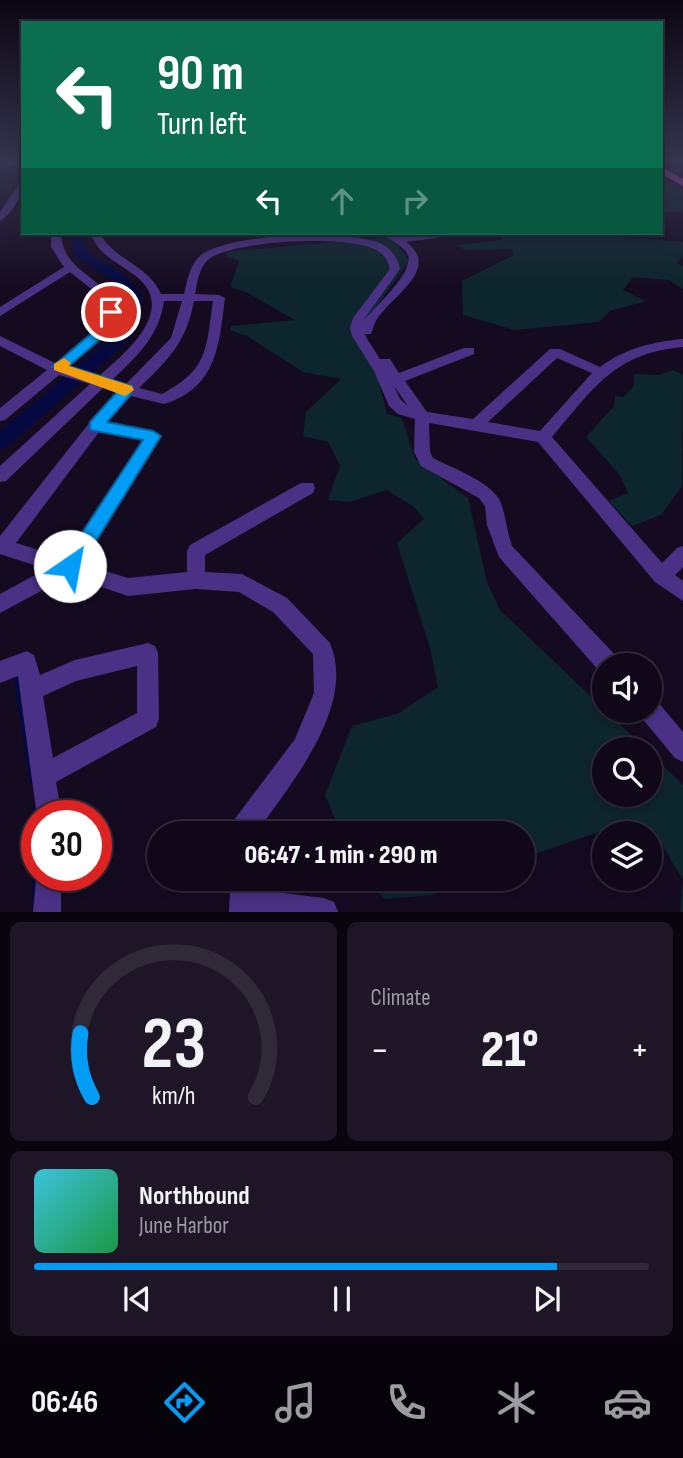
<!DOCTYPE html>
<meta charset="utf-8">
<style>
:root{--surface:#100819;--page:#1e1626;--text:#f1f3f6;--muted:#9c9aa2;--line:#302938;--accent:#009cf6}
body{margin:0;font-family:"Sofia Sans Condensed",sans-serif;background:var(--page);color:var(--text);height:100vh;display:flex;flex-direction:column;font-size:26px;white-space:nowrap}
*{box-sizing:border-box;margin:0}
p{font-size:23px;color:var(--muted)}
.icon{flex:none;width:38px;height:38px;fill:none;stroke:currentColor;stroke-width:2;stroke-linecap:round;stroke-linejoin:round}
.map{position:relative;height:912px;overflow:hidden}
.drawer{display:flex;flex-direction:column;gap:10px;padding:10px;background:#09040e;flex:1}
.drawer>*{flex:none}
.hud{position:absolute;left:21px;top:21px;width:642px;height:214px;border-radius:0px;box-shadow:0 4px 10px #0003,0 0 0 2px var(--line);background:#0b6e4f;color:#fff;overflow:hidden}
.controls{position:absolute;left:592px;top:653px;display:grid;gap:14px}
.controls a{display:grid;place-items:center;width:70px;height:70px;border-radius:50%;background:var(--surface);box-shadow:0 4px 10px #0003,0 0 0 2px var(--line);font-size:35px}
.speed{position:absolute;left:21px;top:800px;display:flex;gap:14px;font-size:35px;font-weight:700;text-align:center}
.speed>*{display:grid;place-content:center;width:91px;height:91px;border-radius:50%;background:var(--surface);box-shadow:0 4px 10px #0003,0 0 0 2px var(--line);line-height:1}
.speed .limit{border:10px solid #d22;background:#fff;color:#111}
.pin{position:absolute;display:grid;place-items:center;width:60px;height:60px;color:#fff;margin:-30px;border:4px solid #fff;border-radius:50%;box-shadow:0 2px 7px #0007}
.me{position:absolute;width:77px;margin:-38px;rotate:33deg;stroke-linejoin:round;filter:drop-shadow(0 0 5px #0008)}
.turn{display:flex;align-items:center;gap:24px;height:147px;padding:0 21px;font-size:32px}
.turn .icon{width:91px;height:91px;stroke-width:2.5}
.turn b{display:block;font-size:49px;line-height:60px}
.lanes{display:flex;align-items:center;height:66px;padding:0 21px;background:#0003;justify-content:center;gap:35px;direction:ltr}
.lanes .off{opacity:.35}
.big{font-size:52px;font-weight:800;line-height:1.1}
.drawer .widget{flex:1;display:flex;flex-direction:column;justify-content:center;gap:10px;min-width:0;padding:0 24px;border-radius:10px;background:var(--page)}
.drawer .dial{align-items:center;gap:0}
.dial svg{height:182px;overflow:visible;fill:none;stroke:var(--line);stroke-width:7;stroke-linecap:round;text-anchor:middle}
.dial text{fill:var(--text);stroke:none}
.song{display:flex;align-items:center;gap:21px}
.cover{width:84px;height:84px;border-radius:10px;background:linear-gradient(135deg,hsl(190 70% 55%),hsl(140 70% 35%))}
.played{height:7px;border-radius:4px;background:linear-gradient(90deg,var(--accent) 85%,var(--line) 85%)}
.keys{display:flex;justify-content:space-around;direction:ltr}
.heat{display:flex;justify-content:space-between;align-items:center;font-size:38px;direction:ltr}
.drawer .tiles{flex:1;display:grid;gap:10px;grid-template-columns:1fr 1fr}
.widget:last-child{grid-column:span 2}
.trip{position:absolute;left:147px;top:821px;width:388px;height:70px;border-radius:35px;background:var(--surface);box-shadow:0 4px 10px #0003,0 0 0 2px var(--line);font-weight:800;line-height:70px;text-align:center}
.menu{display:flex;height:112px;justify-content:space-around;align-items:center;background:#06030a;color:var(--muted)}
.menu .icon{width:49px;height:49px}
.menu .selected{color:var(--accent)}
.menu b{font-size:32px;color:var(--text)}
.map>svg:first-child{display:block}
</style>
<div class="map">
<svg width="683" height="912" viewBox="0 0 683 912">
<rect width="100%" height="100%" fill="#150b21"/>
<path fill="#0d252c" d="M 662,178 L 683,192 L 683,211 L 662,213 Z
M 369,233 C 388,233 400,245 409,261 L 364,325 L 387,414 L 402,418 L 415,459 L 468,498 L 487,582 L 500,610 L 646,749 L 604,749 L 604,794 L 649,794 L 649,752 L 683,785 L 683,912 L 680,912 L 683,880 L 659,840 L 649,837 L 649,833 L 616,826 L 523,858 L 523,833 L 341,833 L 325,795 L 352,726 L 397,714 L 438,687 L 430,648 L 397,543 L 424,519 L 413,506 L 386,490 L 350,502 L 328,500 L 340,465 L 328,442 L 303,436 L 306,412 L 341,379 L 303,372 L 247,336 L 230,330 L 231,326 L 295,320 L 246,292 L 230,287 L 239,261 L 228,257 L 226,252 L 378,238 Z
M 502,233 L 607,233 L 615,237 L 683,242 L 683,256 L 676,263 L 683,266 L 683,289 L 669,280 L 633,277 L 623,290 L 646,301 L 610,311 L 599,322 L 514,330 L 463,315 L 462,281 L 514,255 L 511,249 L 465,250 L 456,245 L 502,240 Z
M 673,370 L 683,375 L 682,486 L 661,515 L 632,526 L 609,501 L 628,493 L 620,475 L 586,437 L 614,406 L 615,396 L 623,397 L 634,386 L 634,374 L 659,375 Z
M 364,879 L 473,879 L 431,895 L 385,899 Z"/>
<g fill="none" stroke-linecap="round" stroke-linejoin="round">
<path stroke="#040a41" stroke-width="4.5" d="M 15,674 L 16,679"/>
<path stroke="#040a41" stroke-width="5" d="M 16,678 L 32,781
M 35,899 L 36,809"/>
<path fill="#040a41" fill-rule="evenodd" d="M 69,233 L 82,233 L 87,252 L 126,276 L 144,298 L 132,338 L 7,447 L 0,450 L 0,431 L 118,332 L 128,298 L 116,282 L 75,257 Z"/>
<path fill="#4a3185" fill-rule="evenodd" d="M 23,159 L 23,163 L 0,167 L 0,163 Z
M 675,159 L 683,159 L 683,163 Z
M 23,178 C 23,194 14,212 0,221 L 0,212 Z
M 51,233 L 61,233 C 64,276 104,272 117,312 L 103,337 L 67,368 L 98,377 C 124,354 178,311 137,277 C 118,262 99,256 90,233 L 100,233 C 113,260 149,265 161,294 L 184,294 C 187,281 190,264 201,255 C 229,233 350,229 382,244 C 392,250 398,258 400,269 L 365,318 L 365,319 C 376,306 414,272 408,255 C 404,246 389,240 382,233 L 393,233 L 399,237 L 455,233 L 450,236 L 406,242 C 444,269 386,299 375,323 C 373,326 373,330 371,334 L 364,334 L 380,359 L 390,359 L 399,373 L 464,348 L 474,348 L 474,354 L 405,381 L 427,412 L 473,419 L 550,349 L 560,349 L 600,367 C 626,348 652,342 683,339 L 683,347 C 614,353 594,388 552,437 L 662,563 L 677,548 L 683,546 L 683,567 L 675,575 L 683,581 L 683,601 L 655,582 L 538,442 L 429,423 L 430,452 L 433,458 C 452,468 494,483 501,503 C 506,517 507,532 512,546 L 617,657 L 620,665 L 604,665 L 604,673 L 601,673 L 499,557 L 487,525 L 485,506 L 479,498 L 421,466 L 414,452 L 415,419 L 398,414 L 389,406 L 374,371 L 352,336 L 350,328 L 353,318 L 390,269 C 388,259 383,253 374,249 C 346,235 233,240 209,259 C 199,267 197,283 195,294 L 219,295 L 225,298 C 219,345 217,388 164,404 L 131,396 L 107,423 L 153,430 L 161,436 L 82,564 L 128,578 L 187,572 L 187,551 L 190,545 L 301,483 L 313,483 L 315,488 L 313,493 L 205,555 L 205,572 L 242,574 L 287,598 L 330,643 C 357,706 290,785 256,833 L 227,833 L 231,824 L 295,739 L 314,693 L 313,654 L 273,612 L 239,592 L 196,589 L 128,596 L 69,576 L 0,613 L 0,594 L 46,569 L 0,554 L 0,536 L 90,422 L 117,392 L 103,388 L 6,481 L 0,482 L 0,466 L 90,384 L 59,375 L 5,420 L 0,421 L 0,408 L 47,370 L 0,346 L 0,336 L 55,363 L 94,332 L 105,312 L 95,292 L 70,272 L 0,316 L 0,307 L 64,267 L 51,247 ZM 164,301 L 182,301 L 171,338 L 125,385 L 111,381 C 136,357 159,337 164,301 ZM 194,301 L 213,301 C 206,349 209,369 162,394 L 139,388 C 168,360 186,343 194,301 ZM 557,358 L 592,373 L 540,431 L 488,422 ZM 394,386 L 408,406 L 400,399 ZM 99,432 L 143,440 L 65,558 L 16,543 Z
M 148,643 L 155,646 L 158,653 L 159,719 L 156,727 L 56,782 L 62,816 L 37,817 L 18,676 L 0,683 L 0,661 L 27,651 L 34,655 L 40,675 L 75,660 ZM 137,666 L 137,713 L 53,758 L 43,696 L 76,681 Z
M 649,698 L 657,701 L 683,732 L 683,762 L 675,758 L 641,717 L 638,710 L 649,710 Z
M 37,870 L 37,875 L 61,875 L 61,912 L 33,912 Z
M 222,878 L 254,878 L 275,892 L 324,898 L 334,902 L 338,912 L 229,912 L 230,893 Z"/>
<path fill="#ec52ff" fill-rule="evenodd" d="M 662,167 L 683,179 L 683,186 L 662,174 Z"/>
</g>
<linearGradient id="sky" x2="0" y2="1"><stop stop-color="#0c0612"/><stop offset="0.56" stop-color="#35344e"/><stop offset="1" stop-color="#35344e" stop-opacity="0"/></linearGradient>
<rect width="683" height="286" fill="url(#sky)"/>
<path fill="#009cf6" stroke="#0065a0" stroke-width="2" d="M 111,308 L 117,312 L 104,336 L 69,366 L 132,386 L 132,393 L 107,422 L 153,431 L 161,436 L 77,572 L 70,575 L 64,572 L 61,566 L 64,560 L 143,440 L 90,430 L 90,422 L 117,392 L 52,367 L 94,331 L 106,309 Z"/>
<path fill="#f59e0b" d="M 64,358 L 71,363 L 69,366 L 132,386 L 134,390 L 125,396 L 54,370 L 54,364 Z"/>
</svg>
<div class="controls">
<a><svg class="icon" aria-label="sound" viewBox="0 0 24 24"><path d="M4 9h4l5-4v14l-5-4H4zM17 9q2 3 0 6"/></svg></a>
<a><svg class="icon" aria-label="search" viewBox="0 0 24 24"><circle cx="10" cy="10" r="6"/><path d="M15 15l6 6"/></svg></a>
<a><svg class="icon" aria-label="layers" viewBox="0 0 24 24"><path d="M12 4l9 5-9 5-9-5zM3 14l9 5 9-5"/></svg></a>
</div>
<div class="speed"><div class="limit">30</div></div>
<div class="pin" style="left:111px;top:312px;background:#d93025"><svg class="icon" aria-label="arrive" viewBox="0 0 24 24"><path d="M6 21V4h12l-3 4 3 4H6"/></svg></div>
<svg class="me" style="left:70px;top:566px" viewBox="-20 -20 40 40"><circle r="19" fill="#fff"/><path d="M0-13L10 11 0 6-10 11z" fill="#009cf6"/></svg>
<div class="trip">06:47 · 1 min · 290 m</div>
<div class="hud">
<div class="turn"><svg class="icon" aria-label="left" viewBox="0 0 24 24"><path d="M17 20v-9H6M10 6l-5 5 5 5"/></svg><div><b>90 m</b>Turn left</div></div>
<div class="lanes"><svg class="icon" aria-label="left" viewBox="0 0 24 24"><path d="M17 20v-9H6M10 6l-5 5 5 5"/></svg><svg class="icon off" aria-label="ahead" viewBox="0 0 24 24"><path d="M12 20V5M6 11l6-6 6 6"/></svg><svg class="icon off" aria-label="right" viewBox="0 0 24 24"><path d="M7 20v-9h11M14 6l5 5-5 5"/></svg></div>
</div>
</div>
<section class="drawer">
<div class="tiles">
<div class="widget dial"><svg viewBox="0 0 100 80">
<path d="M14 69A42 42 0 1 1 86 69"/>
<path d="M14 69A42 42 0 0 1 9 41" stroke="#009cf6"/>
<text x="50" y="56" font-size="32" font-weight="700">23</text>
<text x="50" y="72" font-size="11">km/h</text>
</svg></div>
<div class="widget"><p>Climate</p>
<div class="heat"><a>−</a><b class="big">21°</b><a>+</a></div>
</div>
<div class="widget">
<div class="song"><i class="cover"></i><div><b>Northbound</b><p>June Harbor</p></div></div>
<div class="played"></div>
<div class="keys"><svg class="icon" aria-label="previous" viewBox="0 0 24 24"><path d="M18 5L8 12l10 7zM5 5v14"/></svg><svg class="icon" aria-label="pause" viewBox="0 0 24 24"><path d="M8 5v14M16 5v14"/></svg><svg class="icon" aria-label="next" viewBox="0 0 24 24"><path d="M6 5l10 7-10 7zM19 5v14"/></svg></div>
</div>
</div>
</section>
<nav class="menu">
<b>06:46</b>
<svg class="icon selected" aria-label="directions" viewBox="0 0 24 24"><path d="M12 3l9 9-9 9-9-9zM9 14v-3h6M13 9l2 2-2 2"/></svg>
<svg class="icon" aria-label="music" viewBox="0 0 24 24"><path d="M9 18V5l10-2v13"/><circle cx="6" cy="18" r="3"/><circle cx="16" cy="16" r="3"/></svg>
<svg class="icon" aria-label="phone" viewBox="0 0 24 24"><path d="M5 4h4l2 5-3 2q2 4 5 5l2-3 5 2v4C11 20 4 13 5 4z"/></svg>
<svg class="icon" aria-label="climate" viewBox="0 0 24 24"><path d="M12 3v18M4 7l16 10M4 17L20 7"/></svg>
<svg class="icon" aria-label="car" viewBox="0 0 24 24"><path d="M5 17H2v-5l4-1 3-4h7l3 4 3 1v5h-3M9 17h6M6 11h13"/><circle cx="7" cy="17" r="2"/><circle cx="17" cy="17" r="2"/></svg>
</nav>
